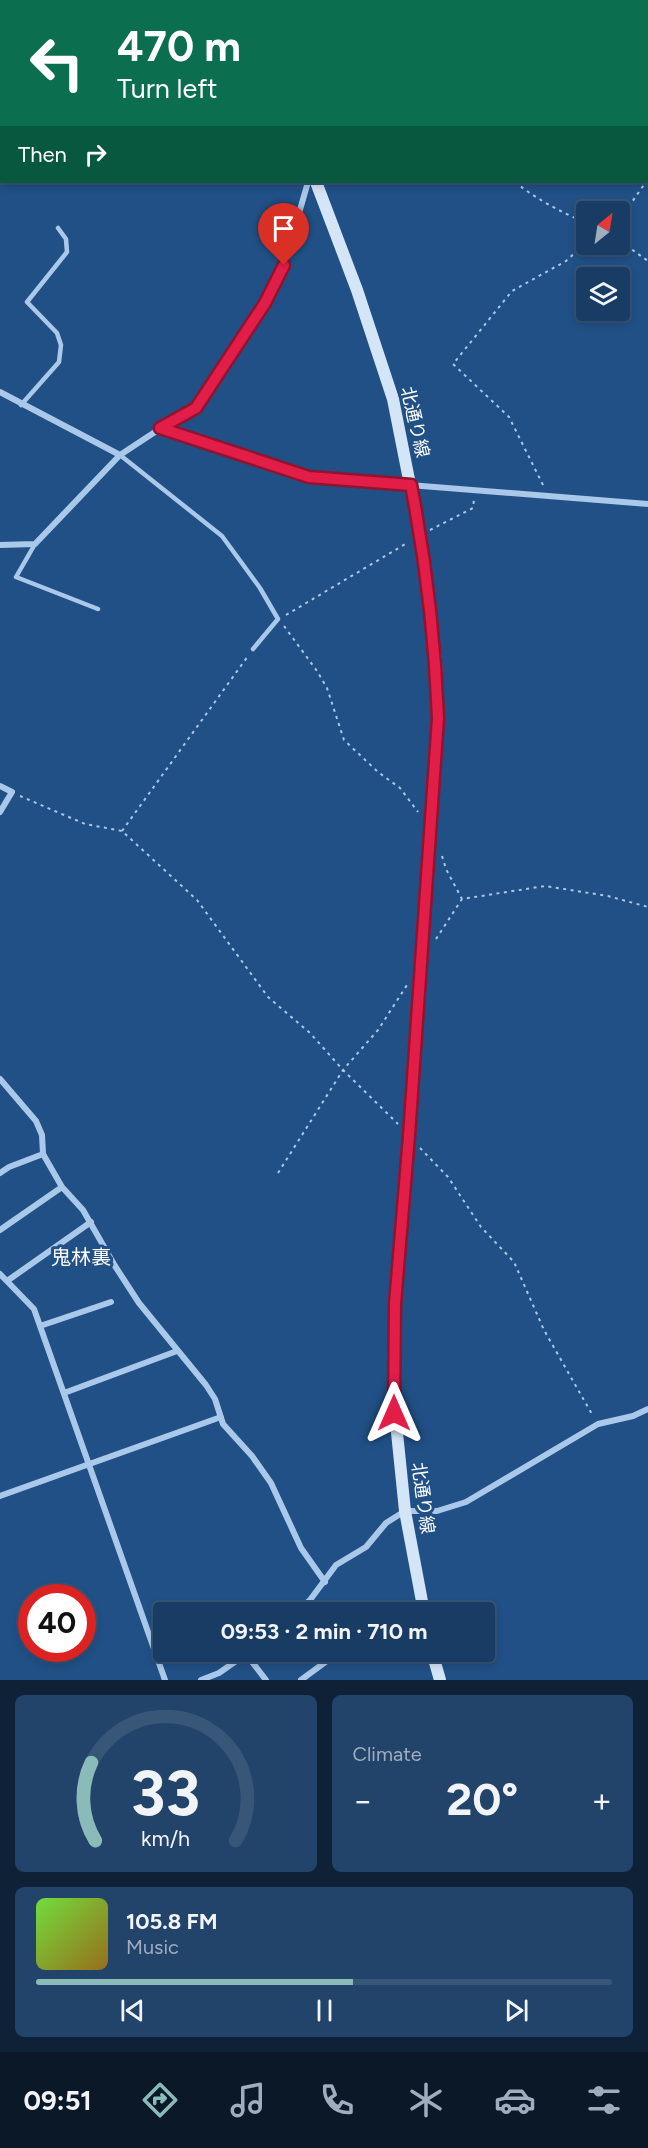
<!DOCTYPE html>
<meta charset="utf-8">
<style>
:root{--surface:#193c64;--page:#22436a;--text:#f1f3f6;--muted:#9fadbf;--line:#375678;--accent:#8bbbb9}
body{margin:0;font-family:Figtree,"Noto Sans JP",sans-serif;background:var(--page);color:var(--text);height:100vh;display:flex;flex-direction:column;font-size:22px;white-space:nowrap}
*{box-sizing:border-box;margin:0}
p{font-size:20px;color:var(--muted)}
.icon{flex:none;width:33px;height:33px;fill:none;stroke:currentColor;stroke-width:2;stroke-linecap:round;stroke-linejoin:round}
.map{position:relative;height:1680px;overflow:hidden}
.panel{display:flex;flex-direction:column;gap:15px;padding:15px;background:#0e2137;flex:1}
.panel>*{flex:none}
.hud{position:absolute;left:0px;top:0px;width:648px;height:183px;box-shadow:0 3px 9px #0003,0 0 0 2px var(--line);background:#0b6e4f;color:#fff;overflow:hidden}
.needle{width:39px;rotate:30deg}
.buttons{position:absolute;left:576px;top:201px;display:grid;gap:12px}
.buttons a{display:grid;place-items:center;width:54px;height:54px;border-radius:6px;background:var(--surface);box-shadow:0 3px 9px #0003,0 0 0 2px var(--line);font-size:30px}
.speed{position:absolute;left:18px;top:1584px;display:flex;gap:12px;font-size:30px;font-weight:700;text-align:center}
.speed>*{display:grid;place-content:center;width:78px;height:78px;border-radius:50%;background:var(--surface);box-shadow:0 3px 9px #0003,0 0 0 2px var(--line);line-height:1}
.speed .limit{border:9px solid #d22;background:#fff;color:#111}
.pin{position:absolute;display:grid;place-items:center;width:51px;height:51px;color:#fff;margin:-62px -26px;border-radius:50% 50% 50% 0;rotate:-45deg;box-shadow:0 0 6px #0007}
.pin .icon{rotate:45deg}
.me{position:absolute;width:66px;margin:-33px;rotate:0deg;stroke-linejoin:round;filter:drop-shadow(0 0 4px #0008)}
.turn{display:flex;align-items:center;gap:21px;height:126px;padding:0 18px;font-size:27px}
.turn .icon{width:78px;height:78px;stroke-width:2.5}
.turn b{display:block;font-size:42px;line-height:51px}
.then{display:flex;align-items:center;height:57px;padding:0 18px;background:#0003;gap:12px;font-size:22px}
.big{font-size:45px;font-weight:700;line-height:1.1}
.panel .widget{flex:1;display:flex;flex-direction:column;justify-content:center;gap:9px;min-width:0;padding:0 21px;border-radius:9px;background:var(--page)}
.panel .dial{align-items:center;gap:0}
.dial svg{height:156px;overflow:visible;fill:none;stroke:var(--line);stroke-width:7;stroke-linecap:round;text-anchor:middle}
.dial text{fill:var(--text);stroke:none}
.song{display:flex;align-items:center;gap:18px}
.cover{width:72px;height:72px;border-radius:9px;background:linear-gradient(135deg,hsl(100 70% 55%),hsl(40 70% 35%))}
.played{height:6px;border-radius:3px;background:linear-gradient(90deg,var(--accent) 55%,var(--line) 55%)}
.keys{display:flex;justify-content:space-around;direction:ltr}
.heat{display:flex;justify-content:space-between;align-items:center;font-size:33px;direction:ltr}
.panel .tiles{flex:1;display:grid;gap:15px;grid-template-columns:1fr 1fr}
.widget:last-child{grid-column:span 2}
.trip{position:absolute;left:153px;top:1602px;width:342px;height:60px;border-radius:6px;background:var(--surface);box-shadow:0 3px 9px #0003,0 0 0 2px var(--line);font-weight:700;line-height:60px;text-align:center}
.tab-bar{display:flex;height:96px;justify-content:space-around;align-items:center;background:#0a1828;color:var(--muted)}
.tab-bar .icon{width:42px;height:42px}
.tab-bar .active{color:var(--accent)}
.tab-bar b{font-size:27px;color:var(--text)}
.map>svg:first-child{display:block}
</style>
<div class="map">
<svg width="648" height="1680" viewBox="0 0 648 1680">
<rect width="100%" height="100%" fill="#215086"/>
<g fill="none" stroke-linecap="round" stroke-linejoin="round">
<path stroke="#aac9ea" stroke-width="2" stroke-dasharray="3 4.5" stroke-linecap="butt" d="M 306,0 L 308,2
M 515,182 C 536,199 561,212 586,223
M 620,219 L 648,179
M 620,241 L 648,261
M 543,485 L 509,417 L 453,364 L 512,291 L 566,261 L 586,243
M 430,530 L 473,508 L 474,499
M 286,615 L 407,543
M 284,626 L 317,671 L 327,688 L 344,740 L 378,772 L 400,788 L 418,812
M 20,796 L 85,824 L 122,831 L 197,900 L 268,997 L 310,1033 L 343,1070 L 398,1124
M 122,831 L 248,656
M 442,856 L 446,869 L 462,899 L 545,886 L 608,896 L 648,907
M 436,939 L 462,899
M 420,1148 L 448,1177 L 481,1227 L 514,1262 L 544,1330 L 593,1416
M 278,1173 L 343,1070 L 378,1030 L 407,985"/>
<path stroke="#aac9ea" stroke-width="4.5" d="M 21,405 L 59,362 L 61,345 L 57,333 L 27,302 L 67,252 L 66,239 L 58,228
M 120,455 L 222,536 L 260,588 L 278,619 L 253,649
M 35,544 L 16,577 L 98,609"/>
<path stroke="#aac9ea" stroke-width="6" d="M 105,2 L 106,0
M 399,2 L 400,0
M 0,147 L 2,145
M 0,392 L 120,455
M 161,428 L 309,477 L 648,504
M 0,545 L 35,544 L 120,455 L 161,428 L 196,408 L 265,303 L 284,265 L 308,182
M 0,786 L 12,792 L 0,812
M 0,1079 L 36,1121 L 42,1135 L 43,1154 L 62,1187 L 83,1210 L 115,1266 L 139,1303 L 206,1385 L 215,1399 L 223,1424 L 252,1456 L 271,1483 L 301,1548 L 325,1582
M 0,1173 L 9,1167 L 43,1154
M 0,1230 L 62,1187
M 0,1274 L 34,1309 L 165,1680
M 7,1281 L 91,1222
M 40,1326 L 111,1302
M 64,1393 L 177,1351
M 0,1496 L 221,1417
M 310,1600 L 320,1612
M 295,1612 L 310,1600 L 336,1565 L 366,1547 L 386,1523 L 405,1511 L 437,1511 L 466,1502 L 598,1424 L 633,1416 L 648,1409
M 246,1654 L 266,1680
M 201,1680 L 219,1673 L 249,1652
M 301,1680 L 339,1652"/>
<path stroke="#d5e5f8" stroke-width="12" d="M 222,0 L 223,2
M 316,182 L 357,290 L 393,399 L 420,535 L 436,662 L 438,718 L 409,1136 L 395,1304 L 395,1413 L 405,1511 L 424,1612
M 432,1652 L 440,1680"/>
</g>
<g fill="none" stroke-linecap="round" stroke-linejoin="round">
<defs>
<path id="route" d="M 284,265 L 265,303 L 196,408 L 160,428 L 309,477 L 411,485 C 426,562 435,640 438,718 L 409,1136 L 395,1304 L 394,1413"/>
</defs>
<use href="#route" stroke="#92132f" stroke-width="15"/>
<use href="#route" stroke="#e11d48" stroke-width="10"/>
</g>
<g text-anchor="middle" stroke-width="6" stroke-linejoin="round" paint-order="stroke">
<g font-size="18" fill="#fff" stroke="#215086">
<text transform="translate(415 422) rotate(77)" y="6">北通り線</text>
<text transform="translate(423 1498) rotate(82)" y="6">北通り線</text>
</g>
<g font-size="20" fill="#fff" stroke="#215086">
<text x="81" y="1264">鬼林裏</text>
</g>
</g>
</svg>
<div class="buttons">
<a><svg class="needle" viewBox="-14 -14 28 28"><path d="M0-13l5 13h-10z" fill="#e53935"/><path d="M0 13l5-13h-10z" fill="#9fadbf"/></svg></a>
<a><svg class="icon" aria-label="layers" viewBox="0 0 24 24"><path d="M12 4l9 5-9 5-9-5zM3 14l9 5 9-5"/></svg></a>
</div>
<div class="speed"><div class="limit">40</div></div>
<div class="pin" style="left:284px;top:265px;background:#d93025"><svg class="icon" aria-label="arrive" viewBox="0 0 24 24"><path d="M6 21V4h12l-3 4 3 4H6"/></svg></div>
<svg class="me" style="left:394px;top:1413px" viewBox="-20 -20 40 40"><path d="M0-17L14 15 0 8-14 15z" fill="#e11d48" stroke="#fff" stroke-width="4"/></svg>
<div class="trip">09:53 · 2 min · 710 m</div>
<div class="hud">
<div class="turn"><svg class="icon" aria-label="left" viewBox="0 0 24 24"><path d="M17 20v-9H6M10 6l-5 5 5 5"/></svg><div><b>470 m</b>Turn left</div></div>
<div class="then">Then<svg class="icon" aria-label="right" viewBox="0 0 24 24"><path d="M7 20v-9h11M14 6l5 5-5 5"/></svg></div>
</div>
</div>
<section class="panel">
<div class="tiles">
<div class="widget dial"><svg viewBox="0 0 100 80">
<path d="M14 69A42 42 0 1 1 86 69"/>
<path d="M14 69A42 42 0 0 1 12 29" stroke="#8bbbb9"/>
<text x="50" y="56" font-size="32" font-weight="700">33</text>
<text x="50" y="72" font-size="11">km/h</text>
</svg></div>
<div class="widget"><p>Climate</p>
<div class="heat"><a>−</a><b class="big">20°</b><a>+</a></div>
</div>
<div class="widget">
<div class="song"><i class="cover"></i><div><b>105.8 FM</b><p>Music</p></div></div>
<div class="played"></div>
<div class="keys"><svg class="icon" aria-label="previous" viewBox="0 0 24 24"><path d="M18 5L8 12l10 7zM5 5v14"/></svg><svg class="icon" aria-label="pause" viewBox="0 0 24 24"><path d="M8 5v14M16 5v14"/></svg><svg class="icon" aria-label="next" viewBox="0 0 24 24"><path d="M6 5l10 7-10 7zM19 5v14"/></svg></div>
</div>
</div>
</section>
<nav class="tab-bar">
<b>09:51</b>
<svg class="icon active" aria-label="directions" viewBox="0 0 24 24"><path d="M12 3l9 9-9 9-9-9zM9 14v-3h6M13 9l2 2-2 2"/></svg>
<svg class="icon" aria-label="music" viewBox="0 0 24 24"><path d="M9 18V5l10-2v13"/><circle cx="6" cy="18" r="3"/><circle cx="16" cy="16" r="3"/></svg>
<svg class="icon" aria-label="phone" viewBox="0 0 24 24"><path d="M5 4h4l2 5-3 2q2 4 5 5l2-3 5 2v4C11 20 4 13 5 4z"/></svg>
<svg class="icon" aria-label="climate" viewBox="0 0 24 24"><path d="M12 3v18M4 7l16 10M4 17L20 7"/></svg>
<svg class="icon" aria-label="car" viewBox="0 0 24 24"><path d="M5 17H2v-5l4-1 3-4h7l3 4 3 1v5h-3M9 17h6M6 11h13"/><circle cx="7" cy="17" r="2"/><circle cx="17" cy="17" r="2"/></svg>
<svg class="icon" aria-label="filters" viewBox="0 0 24 24"><path d="M4 7h16M4 17h16"/><circle cx="9" cy="7" r="2"/><circle cx="15" cy="17" r="2"/></svg>
</nav>
